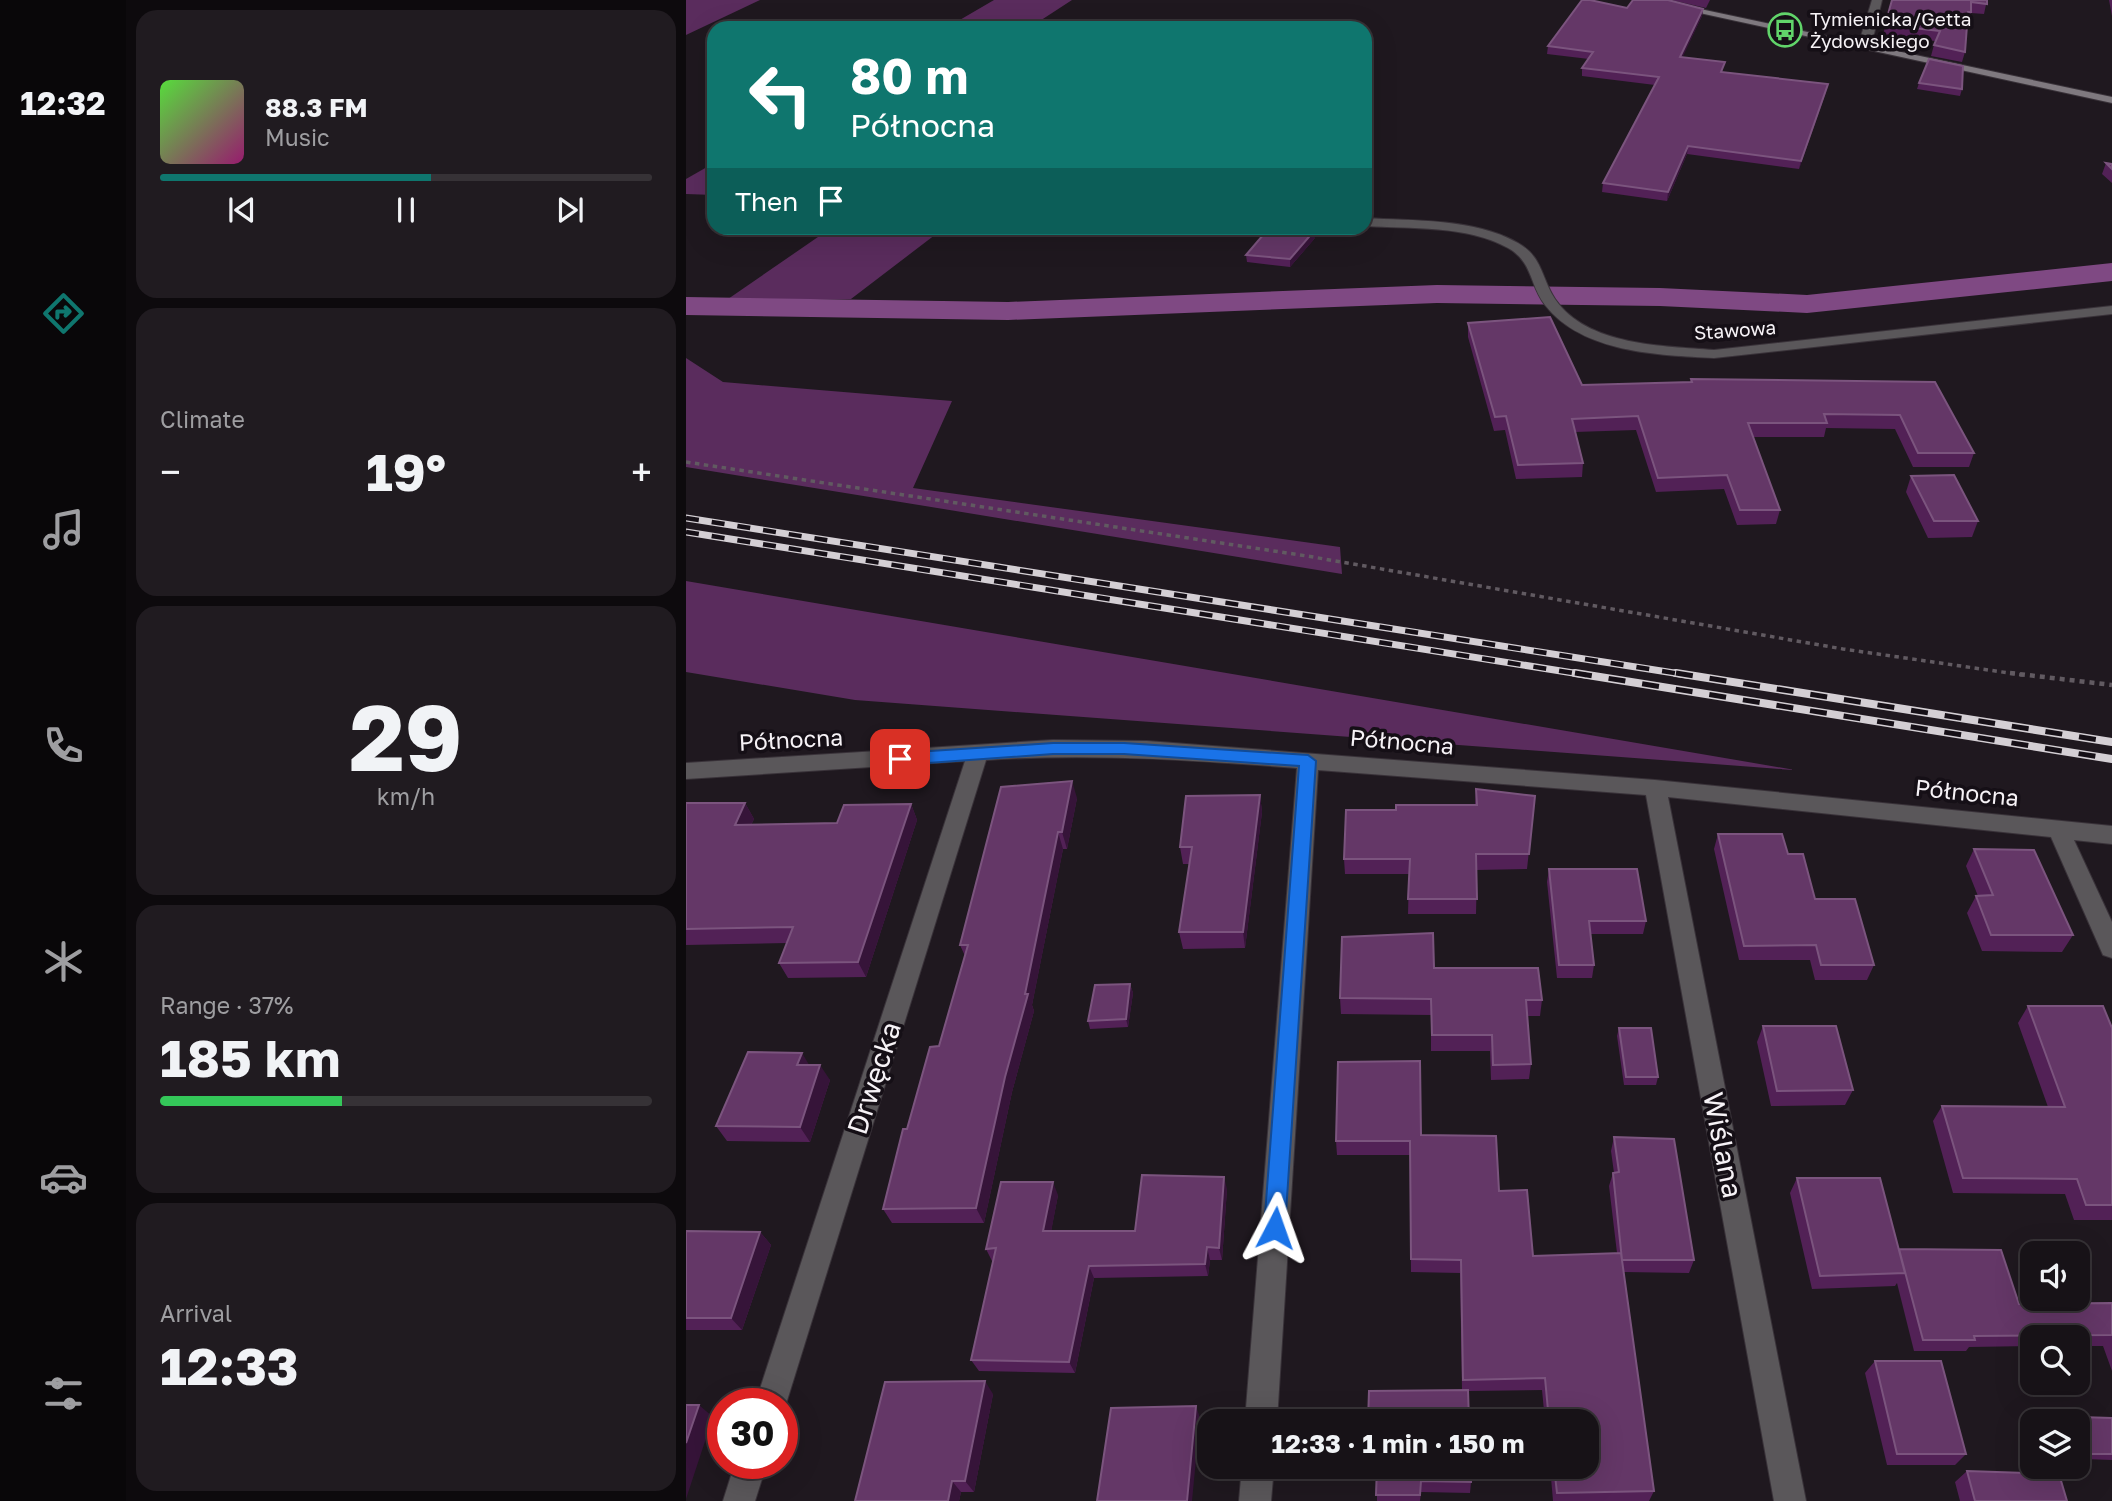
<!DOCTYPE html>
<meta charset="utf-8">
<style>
:root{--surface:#171217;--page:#201b20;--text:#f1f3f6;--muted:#9e9ea1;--line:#363236;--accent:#0f766e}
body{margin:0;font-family:"Golos Text",sans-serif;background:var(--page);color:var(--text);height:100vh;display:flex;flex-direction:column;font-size:26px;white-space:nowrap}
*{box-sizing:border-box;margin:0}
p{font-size:23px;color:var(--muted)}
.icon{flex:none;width:38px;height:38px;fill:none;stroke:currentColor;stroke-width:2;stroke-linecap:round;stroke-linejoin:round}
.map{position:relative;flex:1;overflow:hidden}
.panel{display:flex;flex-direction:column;gap:10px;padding:10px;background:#0d0a0d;width:560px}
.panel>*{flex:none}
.guide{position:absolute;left:21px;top:21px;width:665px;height:214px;border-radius:21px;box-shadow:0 7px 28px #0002,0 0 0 2px var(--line);background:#0f766e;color:#fff;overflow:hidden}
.buttons{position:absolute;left:1334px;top:1241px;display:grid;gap:14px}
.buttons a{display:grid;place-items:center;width:70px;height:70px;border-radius:14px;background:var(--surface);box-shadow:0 7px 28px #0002,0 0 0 2px var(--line);font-size:35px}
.speed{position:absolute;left:21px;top:1388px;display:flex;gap:14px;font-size:35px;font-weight:700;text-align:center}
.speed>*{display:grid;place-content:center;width:91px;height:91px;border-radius:50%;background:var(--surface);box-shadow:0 7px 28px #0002,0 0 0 2px var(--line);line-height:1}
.speed .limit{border:10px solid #d22;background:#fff;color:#111}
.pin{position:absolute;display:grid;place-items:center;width:60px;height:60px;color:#fff;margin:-30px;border-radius:14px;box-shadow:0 4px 10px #0006}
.me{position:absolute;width:77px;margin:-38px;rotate:4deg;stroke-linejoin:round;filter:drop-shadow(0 0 5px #0008)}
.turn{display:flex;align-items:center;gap:24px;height:147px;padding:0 28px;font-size:32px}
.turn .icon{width:91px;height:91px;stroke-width:2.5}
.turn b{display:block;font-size:49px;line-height:60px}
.then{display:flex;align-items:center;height:66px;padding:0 28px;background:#0003;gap:14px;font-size:26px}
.big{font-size:52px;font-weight:700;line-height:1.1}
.panel .card{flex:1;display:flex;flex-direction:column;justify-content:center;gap:10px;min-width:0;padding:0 24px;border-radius:21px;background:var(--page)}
.panel .dial{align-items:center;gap:0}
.dial b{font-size:91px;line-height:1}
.song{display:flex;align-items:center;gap:21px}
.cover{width:84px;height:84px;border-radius:10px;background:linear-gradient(135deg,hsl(110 70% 55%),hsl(320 70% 35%))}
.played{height:7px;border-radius:4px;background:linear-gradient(90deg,var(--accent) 55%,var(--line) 55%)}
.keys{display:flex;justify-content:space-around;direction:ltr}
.heat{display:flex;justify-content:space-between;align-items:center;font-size:38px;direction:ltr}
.charge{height:10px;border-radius:5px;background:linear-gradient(90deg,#34c759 37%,var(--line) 0)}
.trip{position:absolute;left:511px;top:1409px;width:402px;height:70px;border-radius:21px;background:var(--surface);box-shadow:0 7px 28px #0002,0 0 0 2px var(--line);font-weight:700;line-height:70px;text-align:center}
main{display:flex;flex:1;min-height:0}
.menu{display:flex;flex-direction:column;width:126px;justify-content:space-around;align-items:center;background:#090709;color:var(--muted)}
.menu .icon{width:49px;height:49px}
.menu .active{color:var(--accent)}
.menu b{font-size:32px;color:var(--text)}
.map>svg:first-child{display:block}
</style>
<main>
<nav class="menu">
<b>12:32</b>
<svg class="icon active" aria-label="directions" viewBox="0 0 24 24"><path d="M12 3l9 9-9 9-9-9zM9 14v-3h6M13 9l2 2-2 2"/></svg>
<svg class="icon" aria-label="music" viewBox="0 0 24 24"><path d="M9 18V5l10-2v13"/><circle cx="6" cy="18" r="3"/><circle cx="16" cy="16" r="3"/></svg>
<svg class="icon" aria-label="phone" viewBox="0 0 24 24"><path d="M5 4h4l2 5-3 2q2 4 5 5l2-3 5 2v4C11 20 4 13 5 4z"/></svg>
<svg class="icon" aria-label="climate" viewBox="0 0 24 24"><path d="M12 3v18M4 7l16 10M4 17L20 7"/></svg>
<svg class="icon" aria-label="car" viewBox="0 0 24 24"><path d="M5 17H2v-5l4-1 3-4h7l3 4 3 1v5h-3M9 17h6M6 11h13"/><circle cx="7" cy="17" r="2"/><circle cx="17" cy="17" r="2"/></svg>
<svg class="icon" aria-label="filters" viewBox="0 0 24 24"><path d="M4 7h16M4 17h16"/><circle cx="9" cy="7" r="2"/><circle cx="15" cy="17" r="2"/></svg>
</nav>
<section class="panel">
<div class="card">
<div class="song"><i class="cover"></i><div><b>88.3 FM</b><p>Music</p></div></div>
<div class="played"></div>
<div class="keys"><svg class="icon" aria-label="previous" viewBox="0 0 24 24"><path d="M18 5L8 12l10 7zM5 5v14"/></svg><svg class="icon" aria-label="pause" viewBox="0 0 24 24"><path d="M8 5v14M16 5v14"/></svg><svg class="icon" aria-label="next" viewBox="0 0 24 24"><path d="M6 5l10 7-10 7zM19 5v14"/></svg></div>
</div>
<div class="card"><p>Climate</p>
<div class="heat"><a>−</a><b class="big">19°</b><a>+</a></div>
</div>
<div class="card dial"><b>29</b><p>km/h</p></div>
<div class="card"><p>Range · 37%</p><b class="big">185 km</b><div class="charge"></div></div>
<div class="card"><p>Arrival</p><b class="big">12:33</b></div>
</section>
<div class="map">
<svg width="1426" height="1501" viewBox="0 0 1426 1501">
<rect width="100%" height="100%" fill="#1f181f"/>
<path fill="#5a2c5d" d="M 0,0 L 74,0 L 0,35 Z
M 308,0 L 386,0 L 343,28 L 260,28 Z
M 28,163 L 28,195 L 0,194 L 0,179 Z
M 145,228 L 258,228 L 165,299 L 42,299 Z
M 0,358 L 37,382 L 266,401 L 227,488 L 654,547 L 656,574 L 0,467 Z
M 0,581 L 1109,770 L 169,700 L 0,672 Z"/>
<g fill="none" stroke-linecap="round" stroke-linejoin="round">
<path fill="#7f4983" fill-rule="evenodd" d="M 1426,263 L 1426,281 L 1121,313 L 974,306 L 751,303 L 322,320 L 0,315 L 0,297 L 322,302 L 751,285 L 974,288 L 1121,295 Z"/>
<defs>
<path id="lane" d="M 1186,0 L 1196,0 L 1187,38 L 1177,49 L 1172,46 Z"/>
<path id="street" d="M 679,218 C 727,221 788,218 832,243 C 857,257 855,278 869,299 C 901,346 978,346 1028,350 L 1426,306 L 1426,314 L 1028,358 C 973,355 896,353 859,305 C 843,284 847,262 822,248 C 781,225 724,229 679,226 Z
M 367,740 L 461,741 L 969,780 L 1426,826 L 1426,844 L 1388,840 L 1426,922 L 1426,958 L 1417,955 L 1365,837 L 982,797 L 1120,1501 L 1088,1501 L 960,795 L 632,770 L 591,1421 L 559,1421 L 611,768 C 507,760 405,753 300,760 L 100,1404 L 96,1412 L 96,1404 L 69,1404 L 279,761 L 0,779 L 0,763 Z
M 49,1463 L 81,1463 L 69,1501 L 37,1501 Z
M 556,1466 L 588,1466 L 585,1501 L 553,1501 Z"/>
<path id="secondary" d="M 954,0 L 972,0 L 1426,97 L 1426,103 Z"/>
</defs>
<use href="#lane" stroke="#393239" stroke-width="2"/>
<use href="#street" stroke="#393239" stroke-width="2"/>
<use href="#secondary" stroke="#393239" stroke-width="2"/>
<path stroke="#615a61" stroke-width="3.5" stroke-dasharray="4.5 4.5" stroke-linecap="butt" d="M 0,462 L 621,556 L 1157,649 L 1337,675"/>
<path stroke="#615a61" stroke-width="4.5" stroke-dasharray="5 5" stroke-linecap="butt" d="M 1324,673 L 1426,685"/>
<use href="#lane" fill="#5a575a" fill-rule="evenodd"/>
<use href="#street" fill="#5a575a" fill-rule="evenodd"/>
<use href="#secondary" fill="#7f797f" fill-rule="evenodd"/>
<defs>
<path id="rail-far1" d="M 0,518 L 1001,675
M 0,532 L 900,675"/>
<path id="rail" d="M 889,673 L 1426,759
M 990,673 L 1426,742"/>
</defs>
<use href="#rail-far1" stroke="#d4cfd4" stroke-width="7"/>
<use href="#rail" stroke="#d4cfd4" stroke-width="8"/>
<use href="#rail-far1" stroke="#150f16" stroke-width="4.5" stroke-dasharray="13" stroke-linecap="butt"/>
<use href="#rail" stroke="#150f16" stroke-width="5" stroke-dasharray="17" stroke-linecap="butt"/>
</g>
<path fill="#522156" d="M 985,0 L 1024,0 L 1020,8 Z
M 1206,0 L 1301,0 L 1298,14 L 1285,13 L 1281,22 L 1279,52 L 1276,62 L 1245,56 L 1249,41 L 1197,35 Z
M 1423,0 L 1426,0 L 1426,16 Z
M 1017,9 L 1016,16 L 996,57 L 1037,69 L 1036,72 L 1140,92 L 1113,169 L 1001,154 L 981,201 L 916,192 L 917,183 L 969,85 L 896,76 L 896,68 L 903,59 L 861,54 L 862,46 Z
M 1233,83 L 1276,89 L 1274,96 L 1231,89 Z
M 1420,163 L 1426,164 L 1426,183 L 1416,174 Z
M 629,238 L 604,267 L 561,262 L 560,255 Z
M 782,323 L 896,385 L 1004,382 L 1005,379 L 1249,382 L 1288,453 L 1283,467 L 1227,467 L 1209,429 L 1140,428 L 1138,437 L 1067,437 L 1094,510 L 1090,524 L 1051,525 L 1038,489 L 970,492 L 950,430 L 889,432 L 897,463 L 896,477 L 830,479 L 819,430 L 808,431 L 782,337 Z
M 1225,476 L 1292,521 L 1286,537 L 1242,538 L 1220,492 Z
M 790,789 L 849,796 L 841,869 L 791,870 L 790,914 L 722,914 L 723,874 L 659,874 L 658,859 L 710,810 L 789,805 Z
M 574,795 L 576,812 L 559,948 L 497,949 L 493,932 L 504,864 L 497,864 L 494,847 Z
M 391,798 L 381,849 L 377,849 L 346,1005 L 348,1011 L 326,1092 L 298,1223 L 206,1223 L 197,1209 L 221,1129 L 253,1046 L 279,956 L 274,945 Z
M 0,803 L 59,803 L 68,819 L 65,825 L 151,823 L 225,804 L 231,820 L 180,977 L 102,978 L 93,963 L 101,943 L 0,945 Z
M 1032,834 L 1102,854 L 1129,899 L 1188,965 L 1181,980 L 1129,980 L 1124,960 L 1053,960 L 1028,849 Z
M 1288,849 L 1387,935 L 1376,952 L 1296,951 L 1281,913 L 1290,896 L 1292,896 L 1280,866 Z
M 863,869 L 960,921 L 957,934 L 904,934 L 908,965 L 906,978 L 871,978 L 861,882 Z
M 748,968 L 856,1000 L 854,1016 L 841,1016 L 845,1064 L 843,1079 L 805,1080 L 804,1051 L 745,1051 L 745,1015 L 655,1014 L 654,998 Z
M 444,984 L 447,993 L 442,1027 L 404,1029 L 402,1021 Z
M 1342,1006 L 1426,1028 L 1426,1220 L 1388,1220 L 1379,1194 L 1267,1193 L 1247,1121 L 1256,1106 L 1362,1107 L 1332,1023 Z
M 1077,1026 L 1167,1090 L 1159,1105 L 1085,1106 L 1071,1042 Z
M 933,1028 L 972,1077 L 970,1085 L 938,1085 L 931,1036 Z
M 123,1065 L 144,1080 L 124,1142 L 41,1141 L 30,1126 Z
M 735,1135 L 813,1191 L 847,1256 L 931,1253 L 923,1186 L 927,1173 L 928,1173 L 925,1151 L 928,1137 L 1008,1260 L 1003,1273 L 938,1272 L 968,1491 L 963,1501 L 867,1501 L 864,1466 L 901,1466 L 901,1421 L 859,1421 L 856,1390 L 782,1391 L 776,1390 L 774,1273 L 725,1272 L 724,1155 L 651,1155 L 650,1141 Z
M 1111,1178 L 1213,1250 L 1333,1304 L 1426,1303 L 1426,1371 L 1417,1346 L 1391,1346 L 1391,1337 L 1346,1337 L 1346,1346 L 1283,1347 L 1280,1351 L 1228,1351 L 1211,1283 L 1209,1286 L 1126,1289 L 1104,1193 Z
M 541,1189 L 536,1260 L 524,1260 L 522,1276 L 408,1278 L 389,1373 L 293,1371 L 285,1360 L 307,1261 L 306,1261 L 300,1249 L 372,1195 L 365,1231 L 449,1231 Z
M 0,1231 L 74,1232 L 85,1245 L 56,1330 L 0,1330 Z
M 1189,1361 L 1280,1454 L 1269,1465 L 1201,1465 L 1179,1373 Z
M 307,1394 L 288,1492 L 275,1492 L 273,1501 L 169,1501 Z
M 1394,1417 L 1426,1418 L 1426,1460 L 1398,1459 L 1391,1436 L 1390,1421 Z
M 691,1466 L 785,1482 L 784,1493 L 735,1492 L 734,1501 L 691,1501 Z
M 1281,1471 L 1381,1501 L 1274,1501 L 1269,1482 Z"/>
<path fill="#361439" d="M 1017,9 L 1016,16 L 993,65 L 994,57 Z
M 1142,84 L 1140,92 L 1113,169 L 1115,161 Z
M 1002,146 L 1001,154 L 981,201 L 982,192 Z
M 628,231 L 629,238 L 604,267 L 604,259 Z
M 386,781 L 391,798 L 381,849 L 376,832 Z
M 574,795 L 576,812 L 559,948 L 557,932 Z
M 59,803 L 68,819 L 57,841 L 49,825 Z
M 225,804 L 231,820 L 180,977 L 172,962 Z
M 372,832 L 377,849 L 346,1005 L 348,1011 L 326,1092 L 298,1223 L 290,1208 Z
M 444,984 L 447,993 L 442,1027 L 440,1019 Z
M 116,1053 L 125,1068 L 111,1065 Z
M 134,1065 L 144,1080 L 124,1142 L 114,1127 Z
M 538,1177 L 541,1189 L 536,1260 L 533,1248 Z
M 367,1182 L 372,1195 L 363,1243 L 357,1231 Z
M 74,1232 L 85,1245 L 56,1330 L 45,1318 Z
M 521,1247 L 524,1260 L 522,1276 L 519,1264 Z
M 403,1266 L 408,1278 L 389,1373 L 383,1362 Z
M 299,1381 L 307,1394 L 288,1492 L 279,1481 Z
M 13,1405 L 27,1417 L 0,1499 L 0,1443 Z
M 510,1406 L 514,1418 L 506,1501 L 501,1501 Z
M 266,1481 L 275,1492 L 273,1501 L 262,1501 Z"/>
<path fill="#643767" stroke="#7b547e" stroke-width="2" d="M 896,0 L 904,0 L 941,8 L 947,0 L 982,0 L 1017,9 L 994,57 L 1039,62 L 1035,72 L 1142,84 L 1115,161 L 1002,146 L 982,192 L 917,183 L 973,77 L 896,68 L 907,52 L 862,46 Z
M 1206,0 L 1301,0 L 1301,4 L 1285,2 L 1285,12 L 1282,12 L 1279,52 L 1248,45 L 1254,31 L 1199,25 Z
M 1243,59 L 1277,66 L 1276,89 L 1233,83 Z
M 1420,163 L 1426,164 L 1426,169 Z
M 583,228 L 603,228 L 628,231 L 604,259 L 560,255 Z
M 864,317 L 896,385 L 1006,382 L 1005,379 L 1249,382 L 1288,453 L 1232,453 L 1214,415 L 1138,414 L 1141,423 L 1062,423 L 1094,510 L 1054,510 L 1041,475 L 972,478 L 952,416 L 886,419 L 897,463 L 832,465 L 820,416 L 809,417 L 782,323 Z
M 1268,475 L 1292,521 L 1248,521 L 1225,476 Z
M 386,781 L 376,832 L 372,832 L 339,994 L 342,994 L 319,1077 L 290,1208 L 197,1209 L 217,1129 L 221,1129 L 244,1047 L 253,1046 L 282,945 L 274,945 L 315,787 Z
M 790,789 L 849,796 L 843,854 L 790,854 L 791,899 L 722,899 L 724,859 L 658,859 L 660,810 L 710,810 L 710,805 L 791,805 Z
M 574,795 L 557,932 L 493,932 L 506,847 L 494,847 L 500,796 Z
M 0,803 L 59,803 L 49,825 L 151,823 L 158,805 L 225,804 L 172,962 L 93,963 L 107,927 L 0,929 Z
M 1032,834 L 1096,834 L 1102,854 L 1117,854 L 1129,899 L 1169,899 L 1188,965 L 1135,965 L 1130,945 L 1058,946 Z
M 1288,849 L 1348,850 L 1387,935 L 1305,935 L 1290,896 L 1307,895 Z
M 863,869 L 951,869 L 960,921 L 903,921 L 908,965 L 873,965 Z
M 747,933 L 748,968 L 852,968 L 856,1000 L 840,1000 L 845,1064 L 807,1065 L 806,1035 L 746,1035 L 745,999 L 654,998 L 656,937 Z
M 444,984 L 440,1019 L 402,1021 L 409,985 Z
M 1342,1006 L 1417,1006 L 1426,1028 L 1426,1205 L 1400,1205 L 1391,1179 L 1277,1178 L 1256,1106 L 1379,1107 Z
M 1077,1026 L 1150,1026 L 1167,1090 L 1091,1091 Z
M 933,1028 L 965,1028 L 972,1077 L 940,1077 Z
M 62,1052 L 116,1053 L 111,1065 L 134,1065 L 114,1127 L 30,1126 Z
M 734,1061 L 735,1135 L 810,1136 L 813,1191 L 841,1190 L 847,1256 L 935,1253 L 968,1491 L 871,1493 L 868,1466 L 901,1466 L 901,1421 L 863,1421 L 859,1378 L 777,1380 L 775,1260 L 725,1259 L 724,1141 L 650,1141 L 652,1062 Z
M 928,1137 L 988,1139 L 1008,1260 L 936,1260 L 927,1173 L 933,1172 Z
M 456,1175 L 538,1177 L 533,1248 L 521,1247 L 519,1264 L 403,1266 L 383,1362 L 285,1360 L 310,1248 L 300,1249 L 315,1182 L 367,1182 L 357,1231 L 449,1231 Z
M 1111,1178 L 1194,1178 L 1219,1273 L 1134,1276 Z
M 0,1231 L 74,1232 L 45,1318 L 0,1318 Z
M 1213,1249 L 1315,1250 L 1333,1304 L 1426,1303 L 1426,1335 L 1288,1336 L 1289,1340 L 1237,1340 Z
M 1189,1361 L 1255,1361 L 1280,1454 L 1211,1454 Z
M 299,1381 L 279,1481 L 266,1481 L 262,1501 L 169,1501 L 199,1382 Z
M 782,1390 L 783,1421 L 682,1421 L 683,1391 Z
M 0,1405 L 13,1405 L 0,1443 Z
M 510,1406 L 501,1501 L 411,1501 L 425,1408 Z
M 1394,1417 L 1426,1418 L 1426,1454 L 1405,1454 Z
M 691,1466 L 785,1466 L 785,1482 L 735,1481 L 734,1495 L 690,1495 Z
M 1281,1471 L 1373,1474 L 1381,1501 L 1289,1501 Z"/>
<path fill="#1a73e8" stroke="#114b97" stroke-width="2" d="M 367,743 L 438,743 L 622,755 L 630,761 L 599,1228 L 596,1236 L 589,1239 L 581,1236 L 578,1228 L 613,766 L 438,754 L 367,754 L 214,765 L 206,759 L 214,753 Z"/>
<defs>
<symbol id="bus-ring" viewBox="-11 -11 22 22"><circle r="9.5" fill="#150f16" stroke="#61d46a" stroke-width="1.5"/><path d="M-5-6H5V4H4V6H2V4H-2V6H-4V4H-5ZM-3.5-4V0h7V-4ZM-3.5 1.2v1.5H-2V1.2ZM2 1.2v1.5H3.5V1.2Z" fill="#61d46a"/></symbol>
</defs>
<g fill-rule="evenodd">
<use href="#bus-ring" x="1080" y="11" width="38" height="38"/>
</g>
<g text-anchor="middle" stroke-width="7" stroke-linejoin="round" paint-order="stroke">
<g font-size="19" fill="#f6f2f6" stroke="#150f16" text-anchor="start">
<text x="1124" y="26">Tymienicka/Getta<tspan x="1124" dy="22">Żydowskiego</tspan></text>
</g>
<g font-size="19" fill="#f6f2f6" stroke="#150f16">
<text transform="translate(1049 330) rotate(-4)" y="7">Stawowa</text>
</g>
<g font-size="23" fill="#f6f2f6" stroke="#150f16">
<text transform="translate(105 740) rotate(-3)" y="8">Północna</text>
<text transform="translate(716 742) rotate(5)" y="8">Północna</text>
<text transform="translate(1281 793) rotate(6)" y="8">Północna</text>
</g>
<g font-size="28" fill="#f6f2f6" stroke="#150f16">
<text transform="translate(188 1078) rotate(-72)" y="10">Drwęcka</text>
<text transform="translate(1037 1145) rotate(79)" y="10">Wiślana</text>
</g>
</g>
</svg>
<div class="buttons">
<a><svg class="icon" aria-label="sound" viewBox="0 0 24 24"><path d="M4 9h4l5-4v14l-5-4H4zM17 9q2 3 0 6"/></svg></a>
<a><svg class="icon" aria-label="search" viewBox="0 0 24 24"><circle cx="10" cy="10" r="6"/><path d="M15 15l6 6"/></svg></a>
<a><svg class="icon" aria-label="layers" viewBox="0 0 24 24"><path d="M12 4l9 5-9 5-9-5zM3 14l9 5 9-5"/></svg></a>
</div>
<div class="speed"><div class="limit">30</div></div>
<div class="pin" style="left:214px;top:759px;background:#d93025"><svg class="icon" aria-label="arrive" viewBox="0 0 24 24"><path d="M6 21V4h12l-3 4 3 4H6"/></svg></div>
<svg class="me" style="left:589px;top:1228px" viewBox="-20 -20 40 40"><path d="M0-17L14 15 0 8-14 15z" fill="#1a73e8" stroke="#fff" stroke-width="4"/></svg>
<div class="trip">12:33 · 1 min · 150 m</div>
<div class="guide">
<div class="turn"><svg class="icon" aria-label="left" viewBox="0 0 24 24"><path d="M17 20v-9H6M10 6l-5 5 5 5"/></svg><div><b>80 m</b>Północna</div></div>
<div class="then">Then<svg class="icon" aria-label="arrive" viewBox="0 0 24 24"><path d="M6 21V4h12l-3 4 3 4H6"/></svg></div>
</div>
</div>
</main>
